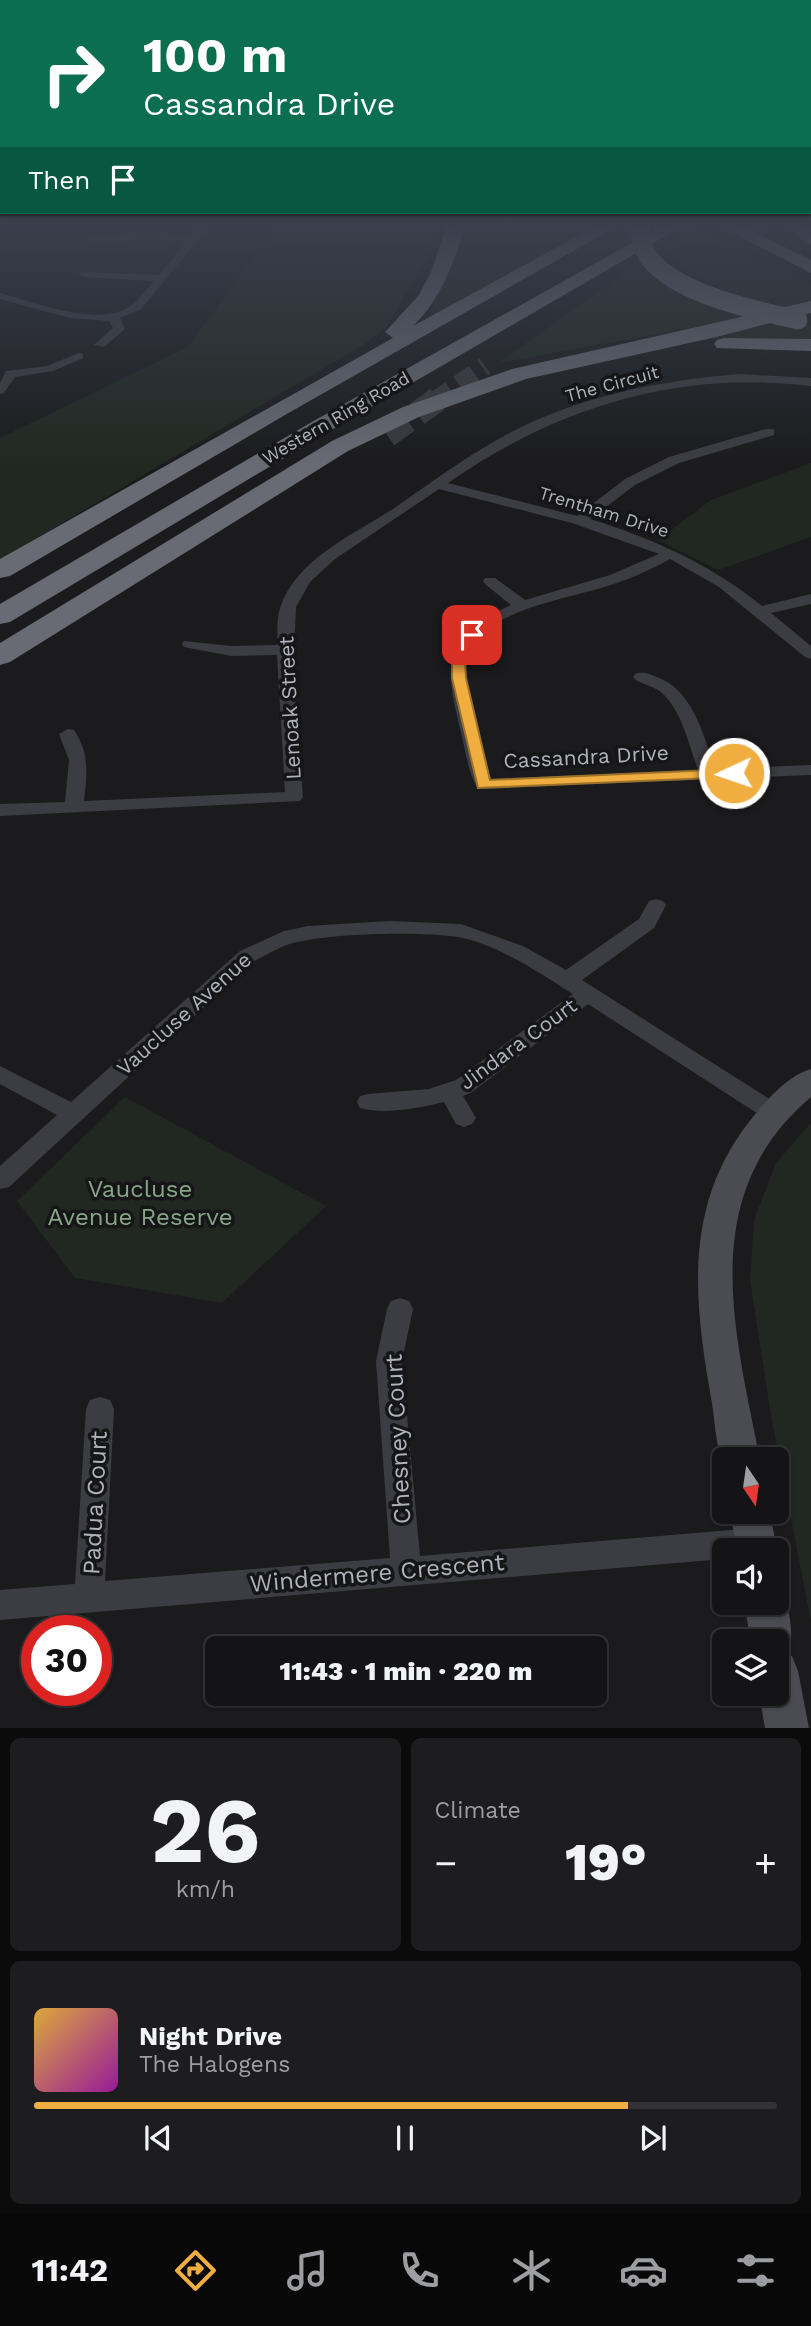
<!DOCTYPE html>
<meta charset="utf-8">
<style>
:root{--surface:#141416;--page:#1d1d1f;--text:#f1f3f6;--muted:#9d9ea1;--line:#333335;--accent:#f0ae40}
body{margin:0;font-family:"Work Sans",sans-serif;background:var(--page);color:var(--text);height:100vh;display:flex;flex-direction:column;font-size:26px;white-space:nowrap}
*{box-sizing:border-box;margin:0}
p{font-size:23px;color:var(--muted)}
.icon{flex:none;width:38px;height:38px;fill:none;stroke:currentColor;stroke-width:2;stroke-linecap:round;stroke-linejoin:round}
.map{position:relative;height:1728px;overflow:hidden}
.panel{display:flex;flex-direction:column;gap:10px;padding:10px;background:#0b0b0c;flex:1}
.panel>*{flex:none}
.banner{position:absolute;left:0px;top:0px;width:812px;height:214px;box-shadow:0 2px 5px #0004,0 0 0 2px var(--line);background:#0b6e4f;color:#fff;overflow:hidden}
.needle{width:46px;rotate:167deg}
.tools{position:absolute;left:712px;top:1447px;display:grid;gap:14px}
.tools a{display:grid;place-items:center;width:77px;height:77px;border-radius:10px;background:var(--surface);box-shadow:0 2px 5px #0004,0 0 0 2px var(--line);font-size:35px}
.speed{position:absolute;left:21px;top:1615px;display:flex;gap:14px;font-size:35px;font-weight:700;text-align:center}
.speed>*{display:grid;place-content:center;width:91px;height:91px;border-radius:50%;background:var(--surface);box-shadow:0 2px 5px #0004,0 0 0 2px var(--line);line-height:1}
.speed .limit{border:10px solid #d22;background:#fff;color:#111}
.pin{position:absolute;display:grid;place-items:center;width:60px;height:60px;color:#fff;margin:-30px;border-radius:14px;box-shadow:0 4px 10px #0006}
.me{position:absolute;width:77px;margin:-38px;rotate:267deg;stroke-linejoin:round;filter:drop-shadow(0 0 5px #0008)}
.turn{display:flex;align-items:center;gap:24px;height:147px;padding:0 28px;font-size:32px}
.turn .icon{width:91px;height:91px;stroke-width:2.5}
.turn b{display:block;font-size:49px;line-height:60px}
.then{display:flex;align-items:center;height:66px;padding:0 28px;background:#0003;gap:14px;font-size:26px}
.big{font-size:52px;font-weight:800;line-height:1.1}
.panel .card{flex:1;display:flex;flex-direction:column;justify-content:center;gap:10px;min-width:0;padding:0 24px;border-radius:10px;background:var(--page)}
.panel .dial{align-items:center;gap:0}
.dial b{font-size:91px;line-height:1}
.song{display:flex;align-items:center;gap:21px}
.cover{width:84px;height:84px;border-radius:10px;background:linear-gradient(135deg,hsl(40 70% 55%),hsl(300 70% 35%))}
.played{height:7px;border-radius:4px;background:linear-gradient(90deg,var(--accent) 80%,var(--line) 80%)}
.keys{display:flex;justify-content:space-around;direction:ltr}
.heat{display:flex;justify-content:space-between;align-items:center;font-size:38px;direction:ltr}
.panel .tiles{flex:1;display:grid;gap:10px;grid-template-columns:1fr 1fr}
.card:last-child{grid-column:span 2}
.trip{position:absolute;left:205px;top:1636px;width:402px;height:70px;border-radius:10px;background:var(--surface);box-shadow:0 2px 5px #0004,0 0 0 2px var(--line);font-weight:800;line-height:70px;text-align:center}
.tab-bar{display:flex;height:112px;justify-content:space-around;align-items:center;background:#080809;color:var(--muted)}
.tab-bar .icon{width:49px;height:49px}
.tab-bar .selected{color:var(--accent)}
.tab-bar b{font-size:32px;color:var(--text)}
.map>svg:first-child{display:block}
</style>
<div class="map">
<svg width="811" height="1728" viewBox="0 0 811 1728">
<rect width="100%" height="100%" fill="#1b1b1d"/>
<path fill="#212821" d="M 277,226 L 436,226 L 426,261 L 387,326 L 368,342 L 0,560 L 0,438 L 188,347 Z
M 462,226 L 595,226 L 439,315 L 430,314 L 448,270 L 454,244 L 460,244 Z
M 692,228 L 811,285 L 811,302 C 803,304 792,309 784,308 C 749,302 683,276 662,248 Z
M 643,260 L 761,315 L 498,363 Z
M 792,321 L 811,325 L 811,340 L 692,338 Z
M 811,463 L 811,537 L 718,570 L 658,540 L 711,500 Z
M 125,1097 L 326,1206 L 222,1303 L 75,1278 L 17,1201 Z
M 811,1123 L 811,1622 L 771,1416 L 750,1280 L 754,1220 L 776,1163 Z"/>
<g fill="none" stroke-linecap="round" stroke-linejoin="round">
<path stroke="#38393d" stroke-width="19" stroke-dasharray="19 10" stroke-linecap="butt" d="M 435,401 L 485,366"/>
<path stroke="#38393d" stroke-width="25" stroke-dasharray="25 12" stroke-linecap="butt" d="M 387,435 L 438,399"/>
<path fill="#3c3d42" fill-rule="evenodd" d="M 200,226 L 210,226 L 141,309 L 120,318 L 125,329 L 104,347 L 94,345 L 113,328 L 109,321 L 70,318 L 0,299 L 0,293 C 34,302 100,329 132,305 C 140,299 147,289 154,281 L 84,277 L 79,274 L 80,272 L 159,275 L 187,241 L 146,239 L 92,242 L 89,241 L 89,237 L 146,233 L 191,236 Z
M 79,353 L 83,354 L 83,358 L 53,371 L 15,377 L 4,393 L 0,394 L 0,383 L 6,371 L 47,366 Z
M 738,374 L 811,378 L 811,386 C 678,370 557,407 448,483 L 577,516 L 625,479 L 669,457 L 766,429 L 774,429 L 774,435 L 679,463 L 635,485 L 590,519 C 654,539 710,564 762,606 L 811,594 L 811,604 L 771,613 L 811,646 L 811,659 L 805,657 L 719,587 L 670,559 C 649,571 625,581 601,588 C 562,600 479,612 467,658 C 460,685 484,751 491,779 L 698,770 C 689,745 682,711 662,693 C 653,685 640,685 633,677 L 635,674 C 643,671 649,674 657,677 C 693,690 704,736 715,769 L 811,765 L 811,775 L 478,789 C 468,773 465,749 461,732 C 444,664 441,635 511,605 L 485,584 L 483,581 L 485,578 L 495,578 L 525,600 L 610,575 L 659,554 L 572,523 L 439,489 L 335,559 L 310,582 L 296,607 L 293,674 L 303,797 L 300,801 L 0,816 L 0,804 L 65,802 L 69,760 L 59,734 L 68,729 L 74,730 C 90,754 87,774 84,801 L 285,792 L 277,655 L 231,656 L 184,647 L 182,644 L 184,641 L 231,646 L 277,645 C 278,634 276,620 280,608 C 296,559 353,535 393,509 C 429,484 465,457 504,436 C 575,397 657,381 738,374 Z
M 656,899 L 663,901 L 666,905 L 654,928 L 582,980 L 782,1107 L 786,1113 L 782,1119 L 774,1121 L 766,1119 L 588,1004 L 472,1092 L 463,1096 L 476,1118 L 472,1124 L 464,1127 L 456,1124 L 444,1102 C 419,1108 384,1115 360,1108 L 357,1102 L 360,1096 L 368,1094 L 429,1089 L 456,1080 L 573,994 C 540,973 497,944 458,937 C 421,931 329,933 293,943 C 280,946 267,955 254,961 L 9,1187 L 0,1189 L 0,1166 L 57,1115 L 0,1084 L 0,1066 L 71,1102 L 240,951 L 284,931 L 308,926 L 390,921 L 461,924 L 523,946 L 566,970 L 639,919 L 649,901 Z
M 400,1298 L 409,1301 L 413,1309 L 402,1361 L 420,1556 L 755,1528 L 765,1532 L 770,1542 L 766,1550 L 724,1550 L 724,1559 L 0,1620 L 0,1590 L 75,1584 L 86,1409 L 90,1400 L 100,1397 L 110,1400 L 114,1409 L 105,1581 L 390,1558 L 376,1361 L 387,1309 L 391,1301 Z"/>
<path fill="#4a4c52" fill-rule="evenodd" d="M 811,1069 L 811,1097 C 695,1195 735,1331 760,1460 L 724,1460 L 724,1466 C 716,1448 715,1423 712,1403 C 693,1297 682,1200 757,1112 C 771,1095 790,1075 811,1069 Z
M 730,1512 L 770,1512 L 777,1550 L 777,1551 L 737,1550 Z
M 777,1588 C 790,1600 795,1638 788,1654 L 792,1656 L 798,1671 L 809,1728 L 765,1728 L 759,1694 L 777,1694 L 777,1642 L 751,1642 L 744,1603 L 777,1603 Z"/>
<path fill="#686b73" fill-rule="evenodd" d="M 447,226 L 465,226 C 453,264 442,298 413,326 L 596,226 L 617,226 L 285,415 L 10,576 L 0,578 L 0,559 L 393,338 L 385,332 L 419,295 L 431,272 Z
M 662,226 L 683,226 L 326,433 L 10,622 L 0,624 L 0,604 L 310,423 Z
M 720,226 L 742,226 L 811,260 L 811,273 Z
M 789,226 L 808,226 L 811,229 L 811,244 L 805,243 Z
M 811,301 L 811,313 L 712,338 L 526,379 L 419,417 L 348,451 L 10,662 L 0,665 L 0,643 L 332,441 L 403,407 L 512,369 Z
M 724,338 L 811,339 L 811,351 L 717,348 L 714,344 L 717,340 Z"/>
<path stroke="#686b73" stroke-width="19" d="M 641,226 C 641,233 640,242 643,248 C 663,292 755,310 798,320"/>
</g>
<linearGradient id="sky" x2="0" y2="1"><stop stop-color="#0f0f10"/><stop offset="0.48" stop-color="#393f4c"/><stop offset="1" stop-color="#393f4c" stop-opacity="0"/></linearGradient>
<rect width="811" height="468" fill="url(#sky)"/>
<path fill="#f0ae40" stroke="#9c712a" stroke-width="2" d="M 472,631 L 478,635 L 465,659 L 466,678 L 490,780 L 734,769 L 741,773 L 734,777 L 478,788 L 452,678 L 452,659 L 467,632 Z"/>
<g text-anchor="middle" stroke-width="7" stroke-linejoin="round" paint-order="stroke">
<g font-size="18" fill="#aeb3bc" stroke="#161618">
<text transform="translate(612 384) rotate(-15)" y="6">The Circuit</text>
<text transform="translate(336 418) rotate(-30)" y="6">Western Ring Road</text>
<text transform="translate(604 512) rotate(17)" y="6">Trentham Drive</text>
</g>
<g font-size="21" fill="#aeb3bc" stroke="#161618">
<text transform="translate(290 708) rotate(-93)" y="7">Lenoak Street</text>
<text transform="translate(586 757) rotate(-3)" y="7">Cassandra Drive</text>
<text transform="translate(184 1014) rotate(-42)" y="7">Vaucluse Avenue</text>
<text transform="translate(518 1044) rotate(-36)" y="7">Jindara Court</text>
</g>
<g font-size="24" fill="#85a786" stroke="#161618">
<text x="140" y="1197">Vaucluse<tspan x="140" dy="28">Avenue Reserve</tspan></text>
</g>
<g font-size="24" fill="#aeb3bc" stroke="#161618">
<text transform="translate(398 1439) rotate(-93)" y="8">Chesney Court</text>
<text transform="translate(95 1503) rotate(-87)" y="8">Padua Court</text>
<text transform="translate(377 1573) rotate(-5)" y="8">Windermere Crescent</text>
</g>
</g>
</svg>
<div class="tools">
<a><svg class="needle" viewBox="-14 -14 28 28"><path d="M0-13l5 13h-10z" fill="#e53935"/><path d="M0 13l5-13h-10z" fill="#9d9ea1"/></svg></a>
<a><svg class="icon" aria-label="sound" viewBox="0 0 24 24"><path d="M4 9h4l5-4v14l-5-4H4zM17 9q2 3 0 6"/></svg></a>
<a><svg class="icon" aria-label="layers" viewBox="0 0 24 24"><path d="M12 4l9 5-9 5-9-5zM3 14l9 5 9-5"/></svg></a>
</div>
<div class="speed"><div class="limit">30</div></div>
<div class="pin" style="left:472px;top:635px;background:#d93025"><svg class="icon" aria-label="arrive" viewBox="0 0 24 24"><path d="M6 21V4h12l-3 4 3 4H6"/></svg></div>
<svg class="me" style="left:734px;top:773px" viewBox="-20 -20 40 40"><circle r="17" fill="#f0ae40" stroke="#fff" stroke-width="3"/><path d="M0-11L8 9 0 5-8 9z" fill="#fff"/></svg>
<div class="trip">11:43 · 1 min · 220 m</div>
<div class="banner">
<div class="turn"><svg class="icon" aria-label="right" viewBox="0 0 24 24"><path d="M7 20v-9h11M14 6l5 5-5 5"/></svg><div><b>100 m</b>Cassandra Drive</div></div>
<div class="then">Then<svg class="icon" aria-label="arrive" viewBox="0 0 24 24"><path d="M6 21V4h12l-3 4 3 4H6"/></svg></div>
</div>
</div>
<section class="panel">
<div class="tiles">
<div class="card dial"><b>26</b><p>km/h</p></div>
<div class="card"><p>Climate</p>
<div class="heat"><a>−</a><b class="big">19°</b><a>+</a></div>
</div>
<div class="card">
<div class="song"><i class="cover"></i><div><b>Night Drive</b><p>The Halogens</p></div></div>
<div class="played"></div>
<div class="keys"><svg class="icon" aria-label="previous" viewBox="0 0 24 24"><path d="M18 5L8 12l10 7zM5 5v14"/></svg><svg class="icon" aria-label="pause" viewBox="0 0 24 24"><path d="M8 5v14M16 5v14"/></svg><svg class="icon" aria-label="next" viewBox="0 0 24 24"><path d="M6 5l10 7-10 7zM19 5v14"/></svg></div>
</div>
</div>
</section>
<nav class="tab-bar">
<b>11:42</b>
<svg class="icon selected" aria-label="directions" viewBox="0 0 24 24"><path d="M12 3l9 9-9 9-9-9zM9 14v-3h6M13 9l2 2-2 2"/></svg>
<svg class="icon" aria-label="music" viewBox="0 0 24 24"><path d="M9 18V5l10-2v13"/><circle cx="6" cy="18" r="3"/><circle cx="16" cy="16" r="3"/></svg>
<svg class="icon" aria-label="phone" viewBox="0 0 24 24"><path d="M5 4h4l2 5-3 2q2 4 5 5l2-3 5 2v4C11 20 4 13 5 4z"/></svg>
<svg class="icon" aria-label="climate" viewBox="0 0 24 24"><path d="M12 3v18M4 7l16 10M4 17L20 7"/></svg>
<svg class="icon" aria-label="car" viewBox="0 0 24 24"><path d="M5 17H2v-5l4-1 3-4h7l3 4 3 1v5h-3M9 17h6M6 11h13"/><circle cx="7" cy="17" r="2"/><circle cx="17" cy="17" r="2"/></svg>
<svg class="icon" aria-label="filters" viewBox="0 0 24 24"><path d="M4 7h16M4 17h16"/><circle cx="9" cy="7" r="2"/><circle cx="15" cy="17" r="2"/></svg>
</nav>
